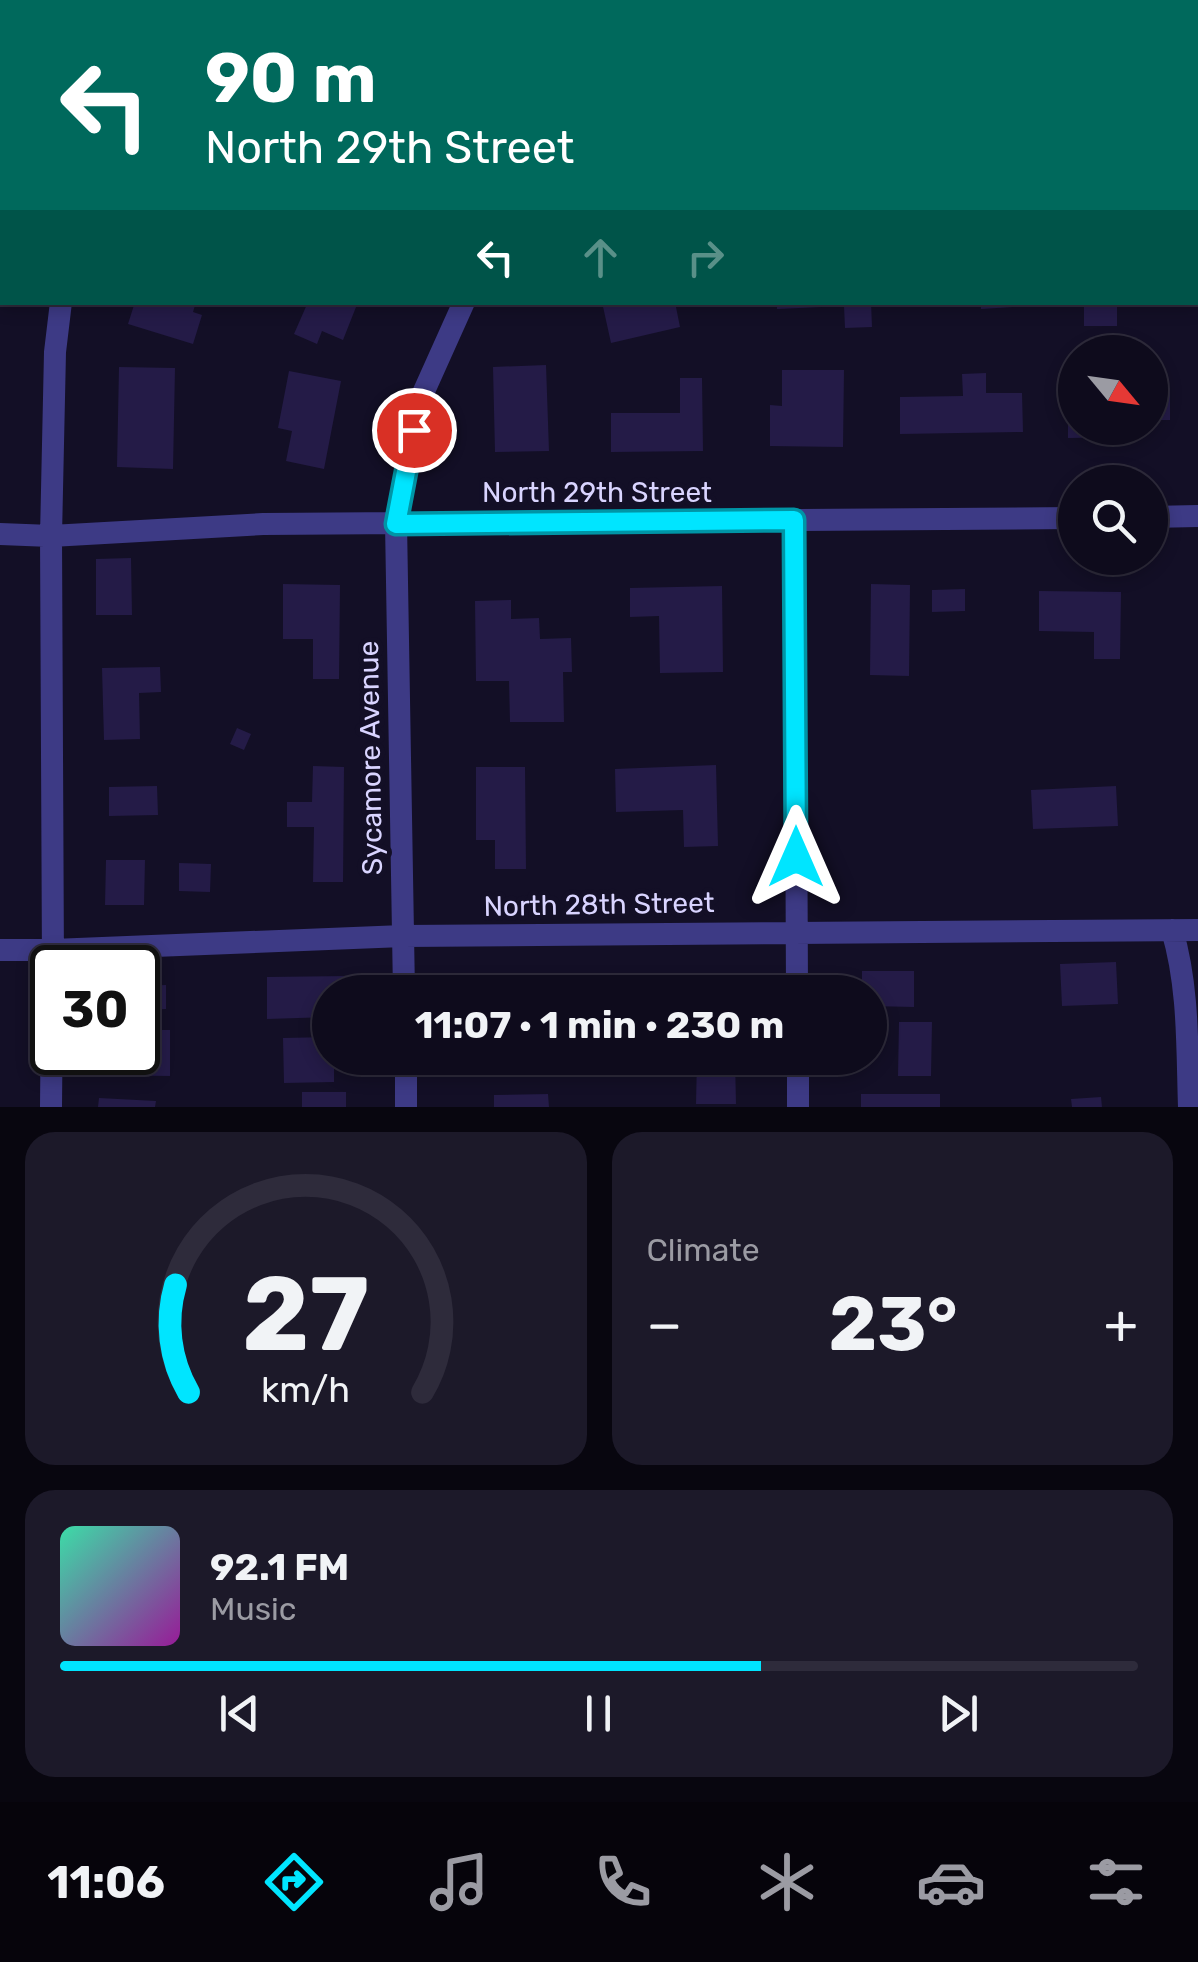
<!DOCTYPE html>
<meta charset="utf-8">
<style>
:root{--surface:#0e0b1c;--page:#1c1929;--text:#f1f3f6;--muted:#9b9ba3;--line:#2e2b3b;--accent:#00e5ff}
body{margin:0;font-family:Rubik,sans-serif;background:var(--page);color:var(--text);height:100vh;display:flex;flex-direction:column;font-size:38px;white-space:nowrap}
*{box-sizing:border-box;margin:0}
p{font-size:32px;color:var(--muted)}
.icon{flex:none;width:55px;height:55px;fill:none;stroke:currentColor;stroke-width:2;stroke-linecap:round;stroke-linejoin:round}
.map{position:relative;height:1107px;overflow:hidden}
.details{display:flex;flex-direction:column;gap:25px;padding:25px;background:#08060f;flex:1}
.details>*{flex:none}
.hud{position:absolute;left:0px;top:0px;width:1200px;height:305px;box-shadow:0 5px 15px #0003,0 0 0 2px var(--line);background:#00695c;color:#fff;overflow:hidden}
.needle{width:65px;rotate:119deg}
.tools{position:absolute;left:1058px;top:335px;display:grid;gap:20px}
.tools a{display:grid;place-items:center;width:110px;height:110px;border-radius:50%;background:var(--surface);box-shadow:0 5px 15px #0003,0 0 0 2px var(--line);font-size:50px}
.speed{position:absolute;left:30px;top:945px;display:flex;gap:20px;font-size:50px;font-weight:700;text-align:center}
.speed>*{display:grid;place-content:center;width:130px;height:130px;border-radius:50%;background:var(--surface);box-shadow:0 5px 15px #0003,0 0 0 2px var(--line);line-height:1}
.speed .limit{border:5px solid #111;border-radius:15px;background:#fff;color:#111}
.pin{position:absolute;display:grid;place-items:center;width:85px;height:85px;color:#fff;margin:-42px;border:5px solid #fff;border-radius:50%;box-shadow:0 2px 10px #0007}
.me{position:absolute;width:110px;margin:-55px;rotate:0deg;stroke-linejoin:round;filter:drop-shadow(0 0 8px #0008)}
.turn{display:flex;align-items:center;gap:35px;height:210px;padding:0 40px;font-size:45px}
.turn .icon{width:130px;height:130px;stroke-width:2.5}
.turn b{display:block;font-size:70px;line-height:85px}
.lanes{display:flex;align-items:center;height:95px;padding:0 40px;background:#0003;justify-content:center;gap:50px;direction:ltr}
.lanes .off{opacity:.35}
.big{font-size:75px;font-weight:700;line-height:1.1}
.details .card{flex:1;display:flex;flex-direction:column;justify-content:center;gap:15px;min-width:0;padding:0 35px;border-radius:30px;background:var(--page)}
.details .dial{align-items:center;gap:0}
.dial svg{height:260px;overflow:visible;fill:none;stroke:var(--line);stroke-width:7;stroke-linecap:round;text-anchor:middle}
.dial text{fill:var(--text);stroke:none}
.song{display:flex;align-items:center;gap:30px}
.cover{width:120px;height:120px;border-radius:15px;background:linear-gradient(135deg,hsl(160 70% 55%),hsl(300 70% 35%))}
.played{height:10px;border-radius:5px;background:linear-gradient(90deg,var(--accent) 65%,var(--line) 65%)}
.keys{display:flex;justify-content:space-around;direction:ltr}
.heat{display:flex;justify-content:space-between;align-items:center;font-size:55px;direction:ltr}
.details .tiles{flex:1;display:grid;gap:25px;grid-template-columns:1fr 1fr}
.card:last-child{grid-column:span 2}
.trip{position:absolute;left:312px;top:975px;width:575px;height:100px;border-radius:50px;background:var(--surface);box-shadow:0 5px 15px #0003,0 0 0 2px var(--line);font-weight:700;line-height:100px;text-align:center}
.tab-bar{display:flex;height:160px;justify-content:space-around;align-items:center;background:#06040b;color:var(--muted)}
.tab-bar .icon{width:70px;height:70px}
.tab-bar .on{color:var(--accent)}
.tab-bar b{font-size:45px;color:var(--text)}
.map>svg:first-child{display:block}
</style>
<div class="map">
<svg width="1198" height="1107" viewBox="0 0 1198 1107">
<rect width="100%" height="100%" fill="#130f26"/>
<path fill="#241b47" d="M 135,302 L 196,302 L 193,312 L 202,315 L 193,344 L 128,324 Z
M 308,302 L 358,302 L 343,340 L 322,331 L 317,344 L 294,334 Z
M 602,302 L 675,302 L 680,327 L 611,343 Z
M 777,302 L 871,302 L 872,327 L 845,328 L 844,306 L 777,309 Z
M 981,302 L 1013,302 L 1013,307 L 981,309 Z
M 1084,302 L 1117,302 L 1117,326 L 1084,326 Z
M 546,365 L 549,451 L 495,452 L 493,367 Z
M 119,367 L 175,368 L 173,469 L 117,467 Z
M 782,370 L 844,370 L 843,447 L 770,446 L 770,405 L 782,406 Z
M 289,371 L 341,381 L 324,469 L 286,461 L 292,431 L 278,428 Z
M 986,373 L 986,393 L 1022,393 L 1023,432 L 900,434 L 900,397 L 963,396 L 962,374 Z
M 680,378 L 702,378 L 703,451 L 611,452 L 611,413 L 680,413 Z
M 1068,381 L 1075,381 L 1075,428 L 1134,428 L 1134,437 L 1068,438 Z
M 1170,388 L 1170,420 L 1150,420 L 1150,389 Z
M 131,558 L 132,615 L 96,615 L 96,559 Z
M 283,584 L 340,585 L 339,679 L 313,679 L 313,639 L 283,639 Z
M 871,584 L 910,585 L 909,676 L 870,675 Z
M 722,586 L 723,672 L 660,673 L 659,616 L 630,617 L 630,588 Z
M 965,589 L 965,611 L 932,612 L 932,590 Z
M 1039,591 L 1121,592 L 1120,659 L 1094,659 L 1094,632 L 1039,631 Z
M 511,600 L 511,619 L 539,618 L 540,639 L 571,638 L 572,672 L 563,672 L 564,722 L 510,722 L 509,681 L 476,681 L 475,601 Z
M 160,667 L 161,692 L 139,693 L 140,739 L 104,740 L 102,668 Z
M 237,728 L 251,734 L 244,750 L 230,744 Z
M 716,765 L 718,846 L 684,847 L 683,810 L 616,812 L 615,769 Z
M 313,766 L 344,767 L 343,882 L 313,882 L 314,827 L 287,827 L 287,802 L 312,802 Z
M 476,767 L 525,767 L 526,869 L 495,869 L 495,840 L 476,840 Z
M 157,786 L 158,815 L 109,816 L 109,787 Z
M 1116,786 L 1118,826 L 1033,829 L 1031,790 Z
M 106,860 L 145,860 L 144,905 L 105,905 Z
M 179,863 L 211,864 L 210,892 L 179,891 Z
M 1116,962 L 1118,1004 L 1062,1006 L 1060,964 Z
M 862,971 L 914,971 L 914,1007 L 870,1006 L 870,992 L 862,992 Z
M 541,973 L 542,992 L 491,992 L 490,975 Z
M 349,976 L 349,992 L 330,992 L 330,1017 L 267,1019 L 267,977 Z
M 736,977 L 736,992 L 648,992 L 648,979 Z
M 166,985 L 166,1009 L 138,1010 L 138,986 Z
M 899,1022 L 932,1022 L 931,1076 L 898,1076 Z
M 138,1030 L 170,1030 L 170,1076 L 96,1075 L 96,1052 L 138,1052 Z
M 330,1037 L 330,1058 L 351,1058 L 352,1068 L 334,1069 L 334,1082 L 284,1083 L 283,1038 Z
M 496,1058 L 572,1058 L 572,1067 L 497,1070 Z
M 697,1058 L 735,1058 L 736,1104 L 696,1104 Z
M 302,1092 L 346,1092 L 346,1107 L 302,1107 Z
M 548,1094 L 549,1107 L 494,1107 L 494,1095 Z
M 861,1094 L 940,1094 L 940,1107 L 861,1107 Z
M 1101,1097 L 1102,1107 L 1072,1107 L 1071,1099 Z
M 99,1098 L 156,1101 L 155,1107 L 98,1107 Z"/>
<g fill="none" stroke-linecap="round" stroke-linejoin="round">
<path stroke="#3d3a85" stroke-width="22" d="M 116,0 L 116,2
M 205,2 L 208,0
M 1150,517 L 1198,516
M 795,520 L 797,992
M 0,534 L 51,536 L 263,524 L 1075,518
M 1172,930 C 1189,987 1187,1048 1189,1107
M 0,950 L 53,950 L 403,936 L 1198,930
M 53,968 L 51,536 L 55,352 L 61,302
M 404,992 L 396,523 L 420,400 L 464,302
M 406,1058 L 406,1107
M 798,1058 L 798,1107
M 51,1107 L 52,1000"/>
</g>
<g fill="none" stroke-linecap="round" stroke-linejoin="round">
<defs>
<path id="route" d="M 414,430 L 396,524 L 794,520 L 796,857"/>
</defs>
<use href="#route" stroke="#0095a6" stroke-width="25"/>
<use href="#route" stroke="#00e5ff" stroke-width="18"/>
</g>
<g text-anchor="middle" stroke-width="10" stroke-linejoin="round" paint-order="stroke">
<g font-size="28" fill="#d9d4ff" stroke="#130f26">
<text x="597" y="502">North 29th Street</text>
<text transform="translate(370 758) rotate(-91)" y="10">Sycamore Avenue</text>
<text transform="translate(599 904) rotate(-1)" y="10">North 28th Street</text>
</g>
</g>
</svg>
<div class="tools">
<a><svg class="needle" viewBox="-14 -14 28 28"><path d="M0-13l5 13h-10z" fill="#e53935"/><path d="M0 13l5-13h-10z" fill="#9b9ba3"/></svg></a>
<a><svg class="icon" aria-label="search" viewBox="0 0 24 24"><circle cx="10" cy="10" r="6"/><path d="M15 15l6 6"/></svg></a>
</div>
<div class="speed"><div class="limit">30</div></div>
<div class="pin" style="left:414px;top:430px;background:#d93025"><svg class="icon" aria-label="arrive" viewBox="0 0 24 24"><path d="M6 21V4h12l-3 4 3 4H6"/></svg></div>
<svg class="me" style="left:796px;top:857px" viewBox="-20 -20 40 40"><path d="M0-17L14 15 0 8-14 15z" fill="#00e5ff" stroke="#fff" stroke-width="4"/></svg>
<div class="trip">11:07 · 1 min · 230 m</div>
<div class="hud">
<div class="turn"><svg class="icon" aria-label="left" viewBox="0 0 24 24"><path d="M17 20v-9H6M10 6l-5 5 5 5"/></svg><div><b>90 m</b>North 29th Street</div></div>
<div class="lanes"><svg class="icon" aria-label="left" viewBox="0 0 24 24"><path d="M17 20v-9H6M10 6l-5 5 5 5"/></svg><svg class="icon off" aria-label="ahead" viewBox="0 0 24 24"><path d="M12 20V5M6 11l6-6 6 6"/></svg><svg class="icon off" aria-label="right" viewBox="0 0 24 24"><path d="M7 20v-9h11M14 6l5 5-5 5"/></svg></div>
</div>
</div>
<section class="details">
<div class="tiles">
<div class="card dial"><svg viewBox="0 0 100 80">
<path d="M14 69A42 42 0 1 1 86 69"/>
<path d="M14 69A42 42 0 0 1 10 36" stroke="#00e5ff"/>
<text x="50" y="56" font-size="32" font-weight="700">27</text>
<text x="50" y="72" font-size="11">km/h</text>
</svg></div>
<div class="card"><p>Climate</p>
<div class="heat"><a>−</a><b class="big">23°</b><a>+</a></div>
</div>
<div class="card">
<div class="song"><i class="cover"></i><div><b>92.1 FM</b><p>Music</p></div></div>
<div class="played"></div>
<div class="keys"><svg class="icon" aria-label="previous" viewBox="0 0 24 24"><path d="M18 5L8 12l10 7zM5 5v14"/></svg><svg class="icon" aria-label="pause" viewBox="0 0 24 24"><path d="M8 5v14M16 5v14"/></svg><svg class="icon" aria-label="next" viewBox="0 0 24 24"><path d="M6 5l10 7-10 7zM19 5v14"/></svg></div>
</div>
</div>
</section>
<nav class="tab-bar">
<b>11:06</b>
<svg class="icon on" aria-label="directions" viewBox="0 0 24 24"><path d="M12 3l9 9-9 9-9-9zM9 14v-3h6M13 9l2 2-2 2"/></svg>
<svg class="icon" aria-label="music" viewBox="0 0 24 24"><path d="M9 18V5l10-2v13"/><circle cx="6" cy="18" r="3"/><circle cx="16" cy="16" r="3"/></svg>
<svg class="icon" aria-label="phone" viewBox="0 0 24 24"><path d="M5 4h4l2 5-3 2q2 4 5 5l2-3 5 2v4C11 20 4 13 5 4z"/></svg>
<svg class="icon" aria-label="climate" viewBox="0 0 24 24"><path d="M12 3v18M4 7l16 10M4 17L20 7"/></svg>
<svg class="icon" aria-label="car" viewBox="0 0 24 24"><path d="M5 17H2v-5l4-1 3-4h7l3 4 3 1v5h-3M9 17h6M6 11h13"/><circle cx="7" cy="17" r="2"/><circle cx="17" cy="17" r="2"/></svg>
<svg class="icon" aria-label="filters" viewBox="0 0 24 24"><path d="M4 7h16M4 17h16"/><circle cx="9" cy="7" r="2"/><circle cx="15" cy="17" r="2"/></svg>
</nav>
